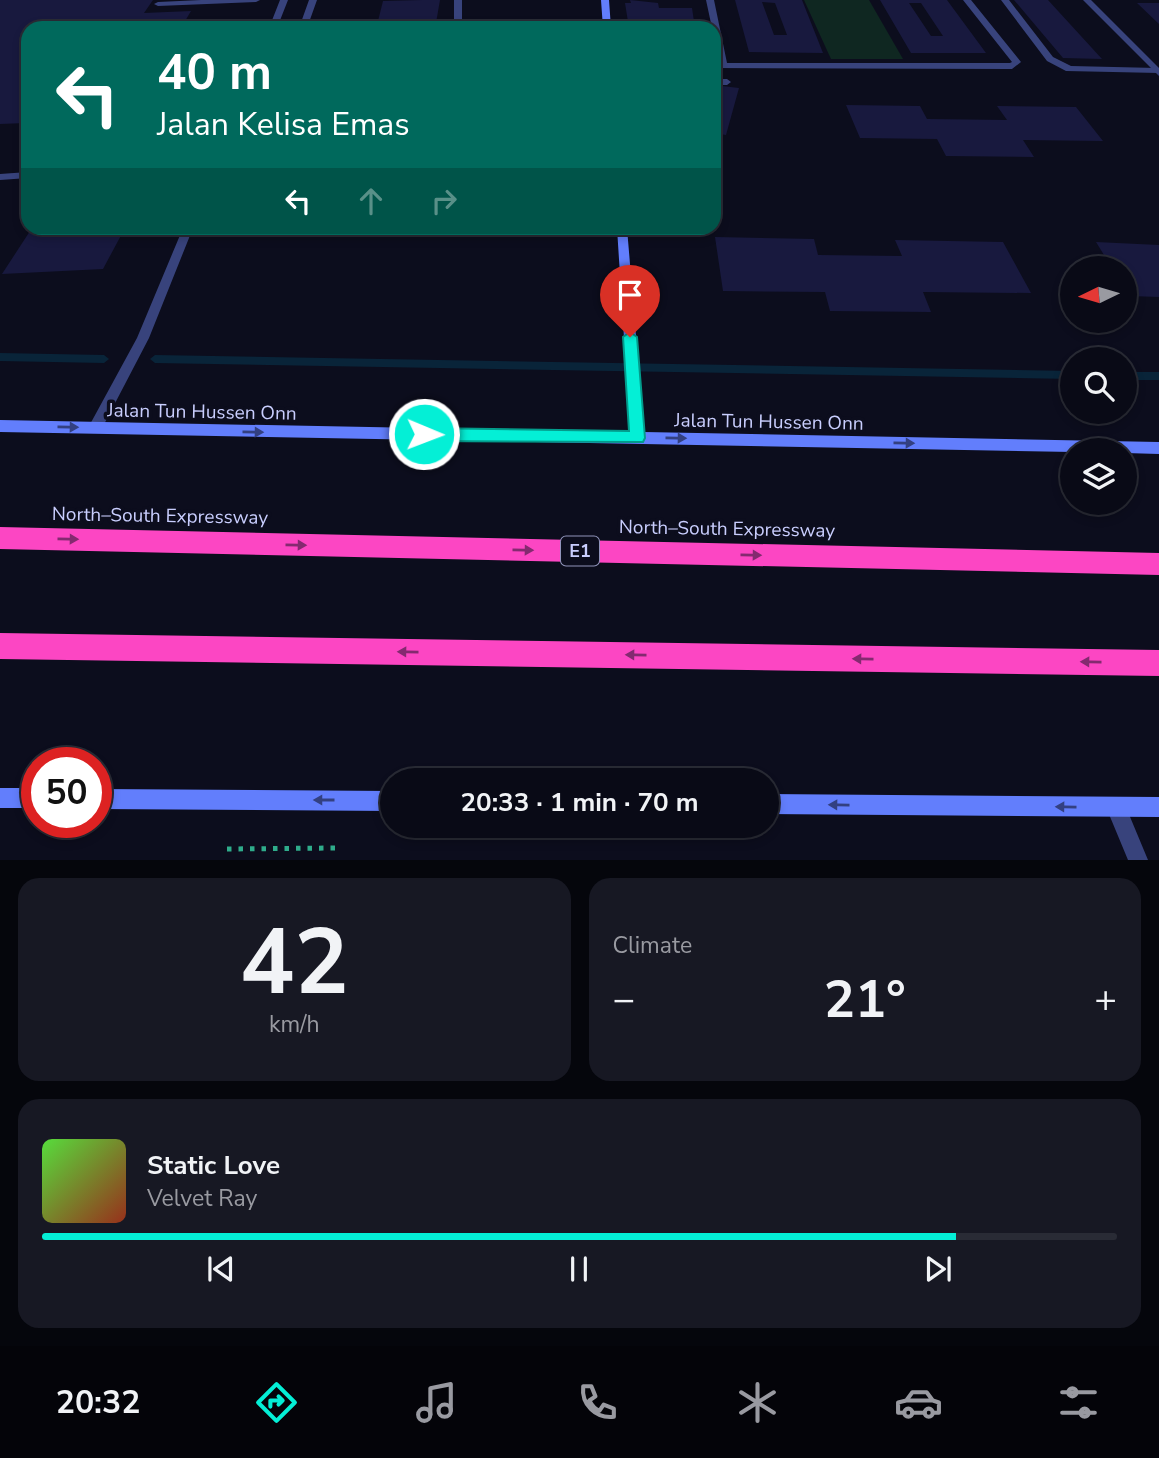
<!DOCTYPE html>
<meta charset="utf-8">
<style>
:root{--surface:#090a16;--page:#171823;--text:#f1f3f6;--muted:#999aa1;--line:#292b35;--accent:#04efd6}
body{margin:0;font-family:"Nunito Sans",sans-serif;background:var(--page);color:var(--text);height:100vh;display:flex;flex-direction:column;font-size:26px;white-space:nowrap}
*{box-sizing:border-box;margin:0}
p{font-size:23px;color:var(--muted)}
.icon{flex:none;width:38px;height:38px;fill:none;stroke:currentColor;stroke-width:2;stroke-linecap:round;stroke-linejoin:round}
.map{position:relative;height:860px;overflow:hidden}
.details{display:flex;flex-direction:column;gap:18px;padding:18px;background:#05060c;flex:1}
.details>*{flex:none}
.guide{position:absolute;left:21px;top:21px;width:700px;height:214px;border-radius:21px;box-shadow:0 4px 10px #0003,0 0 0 2px var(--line);background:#00695c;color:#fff;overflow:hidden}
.needle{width:46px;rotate:265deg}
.fabs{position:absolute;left:1060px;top:256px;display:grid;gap:14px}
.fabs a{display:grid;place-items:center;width:77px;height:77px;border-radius:50%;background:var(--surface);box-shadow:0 4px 10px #0003,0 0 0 2px var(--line);font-size:35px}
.speed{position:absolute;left:21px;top:747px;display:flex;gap:14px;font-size:35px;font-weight:700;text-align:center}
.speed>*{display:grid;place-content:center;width:91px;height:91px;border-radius:50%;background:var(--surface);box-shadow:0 4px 10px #0003,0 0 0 2px var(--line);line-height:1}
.speed .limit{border:10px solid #d22;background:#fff;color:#111}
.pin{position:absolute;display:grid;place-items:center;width:60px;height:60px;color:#fff;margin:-72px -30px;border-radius:50% 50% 50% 0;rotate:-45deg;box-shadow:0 0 7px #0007}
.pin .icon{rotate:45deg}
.me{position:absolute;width:77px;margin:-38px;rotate:91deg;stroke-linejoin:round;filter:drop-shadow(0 0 5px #0008)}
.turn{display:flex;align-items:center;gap:24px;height:147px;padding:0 21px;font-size:32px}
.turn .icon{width:91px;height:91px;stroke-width:2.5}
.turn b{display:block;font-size:49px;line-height:60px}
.lanes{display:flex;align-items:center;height:66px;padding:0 21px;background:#0003;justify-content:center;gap:35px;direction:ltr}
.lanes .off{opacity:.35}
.big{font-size:52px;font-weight:700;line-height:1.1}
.details .tile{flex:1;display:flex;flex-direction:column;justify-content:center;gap:10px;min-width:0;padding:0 24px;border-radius:21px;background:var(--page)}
.details .dial{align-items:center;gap:0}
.dial b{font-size:91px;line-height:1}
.song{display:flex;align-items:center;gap:21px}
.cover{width:84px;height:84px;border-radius:10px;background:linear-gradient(135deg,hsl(110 70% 55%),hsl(10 70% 35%))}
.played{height:7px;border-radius:4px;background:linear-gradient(90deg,var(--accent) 85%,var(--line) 85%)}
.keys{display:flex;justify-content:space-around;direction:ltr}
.heat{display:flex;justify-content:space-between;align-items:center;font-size:38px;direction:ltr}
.details .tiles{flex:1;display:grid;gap:18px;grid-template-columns:1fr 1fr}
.tile:last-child{grid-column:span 2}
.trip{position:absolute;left:380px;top:768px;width:399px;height:70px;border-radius:35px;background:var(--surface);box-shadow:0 4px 10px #0003,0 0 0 2px var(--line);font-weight:700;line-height:70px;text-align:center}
.tabs{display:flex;height:112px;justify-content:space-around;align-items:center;background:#040409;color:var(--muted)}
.tabs .icon{width:49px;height:49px}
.tabs .on{color:var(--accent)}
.tabs b{font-size:32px;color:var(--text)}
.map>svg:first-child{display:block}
</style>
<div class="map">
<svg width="1159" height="860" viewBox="0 0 1159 860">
<rect width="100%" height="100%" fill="#0c0d1d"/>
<path fill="#0f2721" d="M 804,0 L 869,0 L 903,59 L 831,59 Z"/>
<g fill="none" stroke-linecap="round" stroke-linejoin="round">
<path fill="#092439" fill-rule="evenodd" d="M 0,353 L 104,355 L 109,359 L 104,363 L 0,361 Z
M 155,355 L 1073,371 L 1073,379 L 155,363 L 150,359 Z
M 1125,372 L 1159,372 L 1159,380 L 1125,380 Z"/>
</g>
<path fill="#18193e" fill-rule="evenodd" d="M 0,0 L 153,0 L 144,13 L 191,11 L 181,28 L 28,28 L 28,120 L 26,123 L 0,124 Z
M 422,0 L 440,0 L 436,23 L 377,25 L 383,1 Z
M 630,0 L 658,3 L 659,8 L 692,8 L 695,28 L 629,28 L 625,3 L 631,3 Z
M 735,0 L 802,0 L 823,53 L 749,52 ZM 762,2 L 775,3 L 787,35 L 774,35 Z
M 880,0 L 947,0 L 986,53 L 911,53 ZM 909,3 L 921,3 L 943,36 L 931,36 Z
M 1014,0 L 1048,0 L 1102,59 L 1063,58 Z
M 1137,3 L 1159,3 L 1159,24 Z
M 714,85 L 739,88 L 726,135 L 714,133 Z
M 846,105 L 920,106 L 927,119 L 1007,120 L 997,106 L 1076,107 L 1103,141 L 1023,140 L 1034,157 L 946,156 L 937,139 L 860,138 Z
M 32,228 L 125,228 L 103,269 L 2,274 Z
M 715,237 L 814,239 L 818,255 L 902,256 L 895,240 L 1003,242 L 1031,293 L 923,292 L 931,312 L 830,311 L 825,292 L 723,291 Z
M 1096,242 L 1159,245 L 1159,297 L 1130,296 L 1125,289 L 1125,268 L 1112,268 Z"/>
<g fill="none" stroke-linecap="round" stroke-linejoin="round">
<path stroke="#2fac8b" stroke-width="5" stroke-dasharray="4.5 7" stroke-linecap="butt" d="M 227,849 L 337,848"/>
<path fill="#38437c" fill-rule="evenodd" d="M 201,0 L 260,0 L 256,2 L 158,6 L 154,4 L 158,2 Z
M 309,0 L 317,0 L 307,28 L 299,28 Z
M 706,0 L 714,0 L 727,63 L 1010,63 L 1012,62 L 963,0 L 971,0 L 1021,62 L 1012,69 L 714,68 L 714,62 L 718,62 L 714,28 L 712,28 Z
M 1001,0 L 1009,0 L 1053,57 L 1071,66 L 1157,68 L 1159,73 L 1066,71 L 1047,61 Z
M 714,79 L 727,79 L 731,82 L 727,85 L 714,85 Z
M 28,172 L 28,178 L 0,180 L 0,174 Z"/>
<path fill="#38437c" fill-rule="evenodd" d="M 280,0 L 288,0 L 277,28 L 269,28 Z
M 454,0 L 462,0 L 462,28 L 454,28 Z
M 1083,0 L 1091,0 L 1159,68 L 1159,76 Z
M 183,228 L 193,228 L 149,338 L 100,432 L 90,432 L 88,428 L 137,338 Z
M 1116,797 L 1123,800 L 1148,860 L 1128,860 L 1106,807 L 1109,800 Z"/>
<path fill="#627efc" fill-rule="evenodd" d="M 601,0 L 609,0 L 611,28 L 603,28 Z
M 617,228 L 627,228 L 644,432 L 1159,442 L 1159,454 L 1125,453 L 1125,450 L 1073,450 L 1073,452 L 0,432 L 0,420 L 630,432 Z
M 0,788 L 37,788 L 37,808 L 0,808 Z
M 96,789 L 392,791 L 392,811 L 96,809 Z
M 766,794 L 1159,797 L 1159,817 L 766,814 Z"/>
<path fill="#fc46c3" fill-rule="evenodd" d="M 0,527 L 1159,553 L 1159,575 L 0,549 Z
M 0,633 L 1159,650 L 1159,676 L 0,659 Z"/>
</g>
<defs><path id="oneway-solid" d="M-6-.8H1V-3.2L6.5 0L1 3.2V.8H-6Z" transform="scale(1.75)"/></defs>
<g fill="#334081">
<use href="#oneway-solid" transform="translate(68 427) rotate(1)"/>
<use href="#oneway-solid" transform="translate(253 432) rotate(1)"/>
<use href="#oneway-solid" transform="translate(676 438) rotate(1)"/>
<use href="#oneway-solid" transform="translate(904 443) rotate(1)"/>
<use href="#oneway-solid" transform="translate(324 800) rotate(-180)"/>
<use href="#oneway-solid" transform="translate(839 805) rotate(-179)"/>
<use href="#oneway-solid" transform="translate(1066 807) rotate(-179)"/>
</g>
<g fill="#842a70">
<use href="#oneway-solid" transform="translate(68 539) rotate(1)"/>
<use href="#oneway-solid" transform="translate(296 545) rotate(1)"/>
<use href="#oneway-solid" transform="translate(523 550) rotate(1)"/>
<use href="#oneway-solid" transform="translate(751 555) rotate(1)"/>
<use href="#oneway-solid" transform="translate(408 652) rotate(-179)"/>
<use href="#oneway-solid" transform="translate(636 655) rotate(-179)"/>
<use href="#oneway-solid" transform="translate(863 659) rotate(-179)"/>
<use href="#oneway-solid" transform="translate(1091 662) rotate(-179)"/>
</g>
<path fill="#04efd6" stroke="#039b8b" stroke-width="2" d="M 630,332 L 637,337 L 645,438 L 643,442 L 424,441 L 416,434 L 424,428 L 629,431 L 623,337 Z"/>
<g text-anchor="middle" stroke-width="7" stroke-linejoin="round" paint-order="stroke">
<rect fill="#0c0d1d" stroke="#9094ba" stroke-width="2" x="561" y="536.5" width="38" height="29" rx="5"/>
<g font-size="18" font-weight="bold" fill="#c9cefe">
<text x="580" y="557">E1</text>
</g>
<g font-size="19" fill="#c9cefe" stroke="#0c0d1d">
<text transform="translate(202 411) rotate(1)" y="7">Jalan Tun Hussen Onn</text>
<text transform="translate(769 421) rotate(1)" y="7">Jalan Tun Hussen Onn</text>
<text transform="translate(160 515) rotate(1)" y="7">North–South Expressway</text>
<text transform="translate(727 528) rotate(1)" y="7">North–South Expressway</text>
</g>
</g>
</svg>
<div class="fabs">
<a><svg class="needle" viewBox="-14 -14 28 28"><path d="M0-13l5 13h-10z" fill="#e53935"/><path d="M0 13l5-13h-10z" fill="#999aa1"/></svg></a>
<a><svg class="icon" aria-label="search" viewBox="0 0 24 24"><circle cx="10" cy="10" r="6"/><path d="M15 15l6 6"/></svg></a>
<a><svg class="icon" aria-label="layers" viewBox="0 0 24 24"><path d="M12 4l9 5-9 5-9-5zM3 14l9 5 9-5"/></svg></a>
</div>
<div class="speed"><div class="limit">50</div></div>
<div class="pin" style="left:630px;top:337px;background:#d93025"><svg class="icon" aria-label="arrive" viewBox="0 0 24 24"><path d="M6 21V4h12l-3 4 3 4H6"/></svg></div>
<svg class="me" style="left:424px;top:434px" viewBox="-20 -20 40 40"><circle r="17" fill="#04efd6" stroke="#fff" stroke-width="3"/><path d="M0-11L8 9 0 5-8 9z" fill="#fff"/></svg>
<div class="trip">20:33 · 1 min · 70 m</div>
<div class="guide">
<div class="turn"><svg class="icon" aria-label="left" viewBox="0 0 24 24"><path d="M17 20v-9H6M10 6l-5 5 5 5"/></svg><div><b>40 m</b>Jalan Kelisa Emas</div></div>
<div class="lanes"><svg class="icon" aria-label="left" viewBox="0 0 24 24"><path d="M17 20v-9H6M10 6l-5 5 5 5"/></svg><svg class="icon off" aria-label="ahead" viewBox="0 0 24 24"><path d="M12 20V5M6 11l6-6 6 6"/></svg><svg class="icon off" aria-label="right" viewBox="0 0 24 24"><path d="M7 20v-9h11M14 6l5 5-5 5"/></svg></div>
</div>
</div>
<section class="details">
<div class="tiles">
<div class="tile dial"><b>42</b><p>km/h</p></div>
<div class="tile"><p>Climate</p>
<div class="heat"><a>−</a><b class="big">21°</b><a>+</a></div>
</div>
<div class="tile">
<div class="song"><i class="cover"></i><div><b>Static Love</b><p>Velvet Ray</p></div></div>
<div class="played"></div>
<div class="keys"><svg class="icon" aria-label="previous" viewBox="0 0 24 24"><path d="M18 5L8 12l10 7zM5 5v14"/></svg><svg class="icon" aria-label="pause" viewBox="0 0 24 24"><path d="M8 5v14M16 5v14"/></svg><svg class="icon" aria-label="next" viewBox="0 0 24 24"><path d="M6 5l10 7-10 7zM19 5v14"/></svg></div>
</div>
</div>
</section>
<nav class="tabs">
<b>20:32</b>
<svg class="icon on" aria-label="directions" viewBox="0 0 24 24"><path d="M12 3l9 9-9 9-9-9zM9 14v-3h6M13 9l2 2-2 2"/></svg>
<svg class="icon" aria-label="music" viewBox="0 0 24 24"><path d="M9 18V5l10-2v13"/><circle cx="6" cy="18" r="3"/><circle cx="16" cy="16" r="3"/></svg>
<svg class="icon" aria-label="phone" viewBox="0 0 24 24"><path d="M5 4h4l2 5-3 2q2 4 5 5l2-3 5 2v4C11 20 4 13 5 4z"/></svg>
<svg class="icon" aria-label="climate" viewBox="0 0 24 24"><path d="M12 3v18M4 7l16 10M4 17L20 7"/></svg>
<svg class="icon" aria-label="car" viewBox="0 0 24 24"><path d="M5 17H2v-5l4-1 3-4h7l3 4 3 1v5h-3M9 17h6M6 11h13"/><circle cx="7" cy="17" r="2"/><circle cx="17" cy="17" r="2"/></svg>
<svg class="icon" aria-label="filters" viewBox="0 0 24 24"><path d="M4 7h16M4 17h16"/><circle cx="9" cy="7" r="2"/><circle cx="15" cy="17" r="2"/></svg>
</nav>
